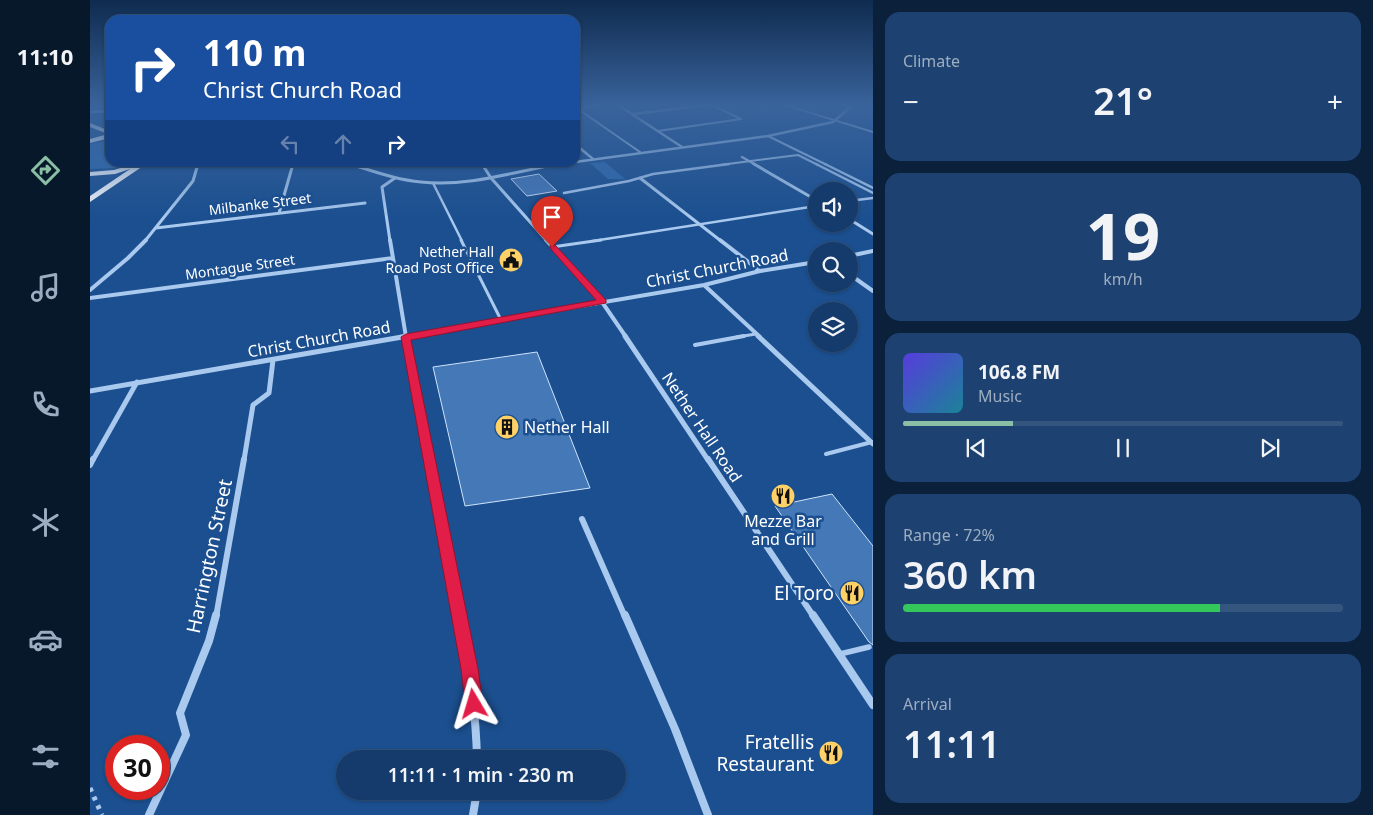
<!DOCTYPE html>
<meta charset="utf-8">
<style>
:root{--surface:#143b6b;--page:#1d4271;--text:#f1f3f6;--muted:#9dadc1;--line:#33557e;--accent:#8abfa5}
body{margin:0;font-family:"Noto Sans",sans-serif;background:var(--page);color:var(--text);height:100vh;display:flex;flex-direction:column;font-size:19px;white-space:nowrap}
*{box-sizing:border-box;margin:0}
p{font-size:16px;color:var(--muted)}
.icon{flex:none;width:28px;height:28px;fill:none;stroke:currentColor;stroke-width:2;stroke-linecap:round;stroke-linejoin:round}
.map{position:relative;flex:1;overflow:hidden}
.sheet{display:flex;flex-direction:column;gap:12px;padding:12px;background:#0b203b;width:500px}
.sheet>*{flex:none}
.banner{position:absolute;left:15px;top:15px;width:475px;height:152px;border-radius:15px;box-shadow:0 1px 4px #0004,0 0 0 1px var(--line);background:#1a4fa0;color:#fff;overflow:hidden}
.buttons{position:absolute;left:718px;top:182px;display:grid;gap:10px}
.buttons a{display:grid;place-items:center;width:50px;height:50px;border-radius:50%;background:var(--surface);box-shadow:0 1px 4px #0004,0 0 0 1px var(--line);font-size:25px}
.speed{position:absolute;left:15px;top:735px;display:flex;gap:10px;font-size:25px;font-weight:700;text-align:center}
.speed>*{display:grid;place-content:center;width:65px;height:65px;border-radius:50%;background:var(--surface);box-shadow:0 1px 4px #0004,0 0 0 1px var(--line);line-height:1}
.speed .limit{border:8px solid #d22;background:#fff;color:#111}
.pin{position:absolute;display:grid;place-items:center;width:42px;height:42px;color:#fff;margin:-51px -21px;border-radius:50% 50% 50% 0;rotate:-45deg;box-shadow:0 0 5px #0007}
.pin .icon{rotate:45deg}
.me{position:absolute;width:55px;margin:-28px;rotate:353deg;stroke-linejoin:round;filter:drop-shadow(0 0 4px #0008)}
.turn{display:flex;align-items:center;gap:18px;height:105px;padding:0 15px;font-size:22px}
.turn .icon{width:65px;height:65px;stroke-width:2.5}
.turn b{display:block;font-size:35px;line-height:42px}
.lanes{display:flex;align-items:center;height:48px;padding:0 15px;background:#0003;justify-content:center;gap:25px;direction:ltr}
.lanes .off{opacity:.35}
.big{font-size:38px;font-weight:600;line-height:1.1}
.sheet .tile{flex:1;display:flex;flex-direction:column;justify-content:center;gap:8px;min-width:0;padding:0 18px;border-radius:15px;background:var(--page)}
.sheet .dial{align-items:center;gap:0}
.dial b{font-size:65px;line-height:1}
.song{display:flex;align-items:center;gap:15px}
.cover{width:60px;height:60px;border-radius:8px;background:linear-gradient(135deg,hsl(250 70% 55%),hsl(190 70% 35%))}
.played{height:5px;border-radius:2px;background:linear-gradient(90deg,var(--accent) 25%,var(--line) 25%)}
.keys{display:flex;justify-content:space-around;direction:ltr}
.heat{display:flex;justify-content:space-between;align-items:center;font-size:28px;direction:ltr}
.charge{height:8px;border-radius:4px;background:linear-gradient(90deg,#34c759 72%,var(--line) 0)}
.trip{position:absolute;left:246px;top:750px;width:290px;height:50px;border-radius:25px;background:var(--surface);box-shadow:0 1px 4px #0004,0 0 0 1px var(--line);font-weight:600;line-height:50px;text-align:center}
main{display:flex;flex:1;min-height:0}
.tab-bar{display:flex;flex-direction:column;width:90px;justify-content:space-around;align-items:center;background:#08182b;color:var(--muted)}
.tab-bar .icon{width:35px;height:35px}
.tab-bar .on{color:var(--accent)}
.tab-bar b{font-size:22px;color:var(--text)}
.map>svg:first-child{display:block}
</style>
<main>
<nav class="tab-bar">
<b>11:10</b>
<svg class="icon on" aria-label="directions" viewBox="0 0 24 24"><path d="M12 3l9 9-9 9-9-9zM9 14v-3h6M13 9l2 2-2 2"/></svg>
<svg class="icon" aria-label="music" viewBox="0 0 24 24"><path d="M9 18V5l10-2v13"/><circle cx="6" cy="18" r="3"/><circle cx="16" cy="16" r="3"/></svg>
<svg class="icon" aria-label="phone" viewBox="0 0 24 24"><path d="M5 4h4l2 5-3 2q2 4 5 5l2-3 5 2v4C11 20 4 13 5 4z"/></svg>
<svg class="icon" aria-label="climate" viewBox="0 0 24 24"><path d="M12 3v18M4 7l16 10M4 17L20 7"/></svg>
<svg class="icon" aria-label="car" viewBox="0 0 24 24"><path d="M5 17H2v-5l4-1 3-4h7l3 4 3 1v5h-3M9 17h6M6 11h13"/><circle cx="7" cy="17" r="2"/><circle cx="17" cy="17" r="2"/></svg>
<svg class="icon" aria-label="filters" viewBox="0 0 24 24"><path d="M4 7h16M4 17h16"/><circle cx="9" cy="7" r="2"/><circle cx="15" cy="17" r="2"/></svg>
</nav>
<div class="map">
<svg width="783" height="815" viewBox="0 0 783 815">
<rect width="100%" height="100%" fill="#1b4f8f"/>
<path fill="#2e69ad" d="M 20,140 L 20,162 L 45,163 L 26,168 L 0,169 L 0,144 Z
M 515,162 L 535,179 L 518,179 L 500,163 Z"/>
<path fill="#4478b7" stroke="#cfe3fa" d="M 449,174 L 467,191 L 437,196 L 421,179 Z
M 447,352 L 500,488 L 375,506 L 343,367 Z
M 742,494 L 783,546 L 783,645 L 779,642 L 685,506 Z"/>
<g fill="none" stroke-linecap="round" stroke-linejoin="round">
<path stroke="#a9c9ee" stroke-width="5" stroke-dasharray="4 5.5" stroke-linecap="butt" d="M 0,788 L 12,815"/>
<path stroke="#a9c9ee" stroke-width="2" d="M 510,105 L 488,109 L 550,152
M 568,131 L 651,119 L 622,105
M 678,136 L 737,165
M 630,165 L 708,155 L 728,165"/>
<path stroke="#a9c9ee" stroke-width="2.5" d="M 726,164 L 783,193
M 735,164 L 783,188
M 343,183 L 372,241
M 474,193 L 539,181 L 563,174 L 639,164
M 759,201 L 783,198
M 503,241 L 726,206"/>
<path stroke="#a9c9ee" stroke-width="3" d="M 371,240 L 411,320
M 462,247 L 511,240
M 647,337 L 666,334"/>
<path stroke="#a9c9ee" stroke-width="4" d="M 605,345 L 654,336
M 736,454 L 782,442"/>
<path stroke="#a9c9ee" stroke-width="5.5" d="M 750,654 L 779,647"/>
<path stroke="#a9c9ee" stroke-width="2.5" d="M 528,105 L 592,147
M 0,112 L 20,111
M 543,114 L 616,105
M 485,144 L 503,159
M 652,157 L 666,165
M 254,162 L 264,165
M 391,162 L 393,165
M 485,162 L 678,136 L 743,122 L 763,105
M 108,165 L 109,162
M 203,165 L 204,162
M 461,165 L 479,162"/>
<path stroke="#a9c9ee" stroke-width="3" d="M 260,164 C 283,171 307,180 331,182 C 377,187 423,172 468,164
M 392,164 L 401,178 L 457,241
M 664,164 L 726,200
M 550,178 L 631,241
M 189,213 L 203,164
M 759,219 L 783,234
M 66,228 L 275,203
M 55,241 L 103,181 L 108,164
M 300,241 L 292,187 L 305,178"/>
<path stroke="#a9c9ee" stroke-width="4" d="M 300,240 L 316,337
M 456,240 L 512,302 L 536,337
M 630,240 L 670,271
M 759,256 L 783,251
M 759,274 L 783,291
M 614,285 L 670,337
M 0,290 L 38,258 L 56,240
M 0,298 L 303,258
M 310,337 L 614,285 L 670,271 L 726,262"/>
<path stroke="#a9c9ee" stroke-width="5" d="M 316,336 L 340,460
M 535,336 L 618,460
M 668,336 L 783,444
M 0,391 L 318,336
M 3,460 L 47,382
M 154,460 L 163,405 L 179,393 L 183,360"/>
<path stroke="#a9c9ee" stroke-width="6" d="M 340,459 L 370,617
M 618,459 L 724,617
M 0,465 L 3,459
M 492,519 L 535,617
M 126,617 L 154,459"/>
<path stroke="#a9c9ee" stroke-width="8" d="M 370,615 C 379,663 386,710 387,759
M 535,615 L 585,729 L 618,815
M 723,615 L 783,705
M 59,815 L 96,735 L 90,713 L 119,641 L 126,615
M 383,815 L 387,791"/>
<path fill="#a9c9ee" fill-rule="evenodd" d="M 692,105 L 698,105 L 783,131 L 783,133 Z"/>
<path fill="#f8faff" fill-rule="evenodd" d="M 0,123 L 20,131 L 20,138 L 0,143 L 0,139 L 18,134 L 0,127 Z
M 50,162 L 59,162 L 0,202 L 0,196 L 40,169 L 25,174 L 0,176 L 0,172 L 24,170 L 43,164 L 46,165 Z"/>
</g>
<linearGradient id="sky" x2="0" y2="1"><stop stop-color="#0f2b4f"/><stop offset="0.48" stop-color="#39639b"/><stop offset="1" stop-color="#39639b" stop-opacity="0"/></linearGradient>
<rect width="783" height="219" fill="url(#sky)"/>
<path fill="#e11d48" stroke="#92132f" d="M 460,245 L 465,245 L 516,300 L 516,303 L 321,340 L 388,669 L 393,704 L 390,710 L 384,713 L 378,710 L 375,704 L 371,669 L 311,337 L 316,334 L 506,300 L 460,248 Z"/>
<defs>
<symbol id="civic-disc" viewBox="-11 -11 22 22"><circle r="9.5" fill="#ffd166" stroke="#1b4f8f"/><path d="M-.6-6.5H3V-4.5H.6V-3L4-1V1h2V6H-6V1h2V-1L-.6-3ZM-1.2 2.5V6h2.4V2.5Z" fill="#111"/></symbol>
<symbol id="building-disc" viewBox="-11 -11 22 22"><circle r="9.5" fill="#ffd166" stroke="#1b4f8f"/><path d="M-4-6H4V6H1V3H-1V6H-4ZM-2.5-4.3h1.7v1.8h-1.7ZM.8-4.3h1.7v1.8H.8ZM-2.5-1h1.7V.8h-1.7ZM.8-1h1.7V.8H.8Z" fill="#111"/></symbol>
<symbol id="restaurant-disc" viewBox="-11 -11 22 22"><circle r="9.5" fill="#ffd166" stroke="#1b4f8f"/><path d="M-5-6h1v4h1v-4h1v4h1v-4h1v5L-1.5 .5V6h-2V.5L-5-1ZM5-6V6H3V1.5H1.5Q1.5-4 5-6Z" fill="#111"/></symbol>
</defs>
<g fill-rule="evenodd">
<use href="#civic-disc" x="407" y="246" width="28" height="28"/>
<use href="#building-disc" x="403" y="413" width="28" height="28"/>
<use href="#restaurant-disc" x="679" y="482" width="28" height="28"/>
<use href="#restaurant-disc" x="748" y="579" width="28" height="28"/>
<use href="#restaurant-disc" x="727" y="739" width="28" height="28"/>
</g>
<g text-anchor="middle" stroke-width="5" stroke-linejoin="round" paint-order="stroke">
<g font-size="14" fill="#fff" stroke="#1b4f8f">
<text transform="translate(170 204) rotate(-7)" y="5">Milbanke Street</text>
<text transform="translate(150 267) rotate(-8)" y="5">Montague Street</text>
</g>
<g font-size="14" fill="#fff" stroke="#1b4f8f" text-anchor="end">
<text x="404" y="257">Nether Hall<tspan x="404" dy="16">Road Post Office</tspan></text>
</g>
<g font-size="16" fill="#fff" stroke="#1b4f8f">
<text transform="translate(627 268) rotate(-11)" y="6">Christ Church Road</text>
<text transform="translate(229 339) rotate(-10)" y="6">Christ Church Road</text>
<text transform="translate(612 427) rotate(56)" y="6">Nether Hall Road</text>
</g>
<g font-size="16" fill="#fff" stroke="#1b4f8f" text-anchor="start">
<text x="434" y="433">Nether Hall</text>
<text x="693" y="527" text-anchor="middle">Mezze Bar<tspan x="693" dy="18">and Grill</tspan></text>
</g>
<g font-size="19" fill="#fff" stroke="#1b4f8f">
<text transform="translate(119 556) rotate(-78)" y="7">Harrington Street</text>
</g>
<g font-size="19" fill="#fff" stroke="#1b4f8f" text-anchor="end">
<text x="744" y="600">El Toro</text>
<text x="724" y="749">Fratellis<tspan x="724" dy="22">Restaurant</tspan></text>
</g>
</g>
</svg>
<div class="buttons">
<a><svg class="icon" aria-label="sound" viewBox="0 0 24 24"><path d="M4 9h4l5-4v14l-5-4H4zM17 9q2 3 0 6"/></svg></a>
<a><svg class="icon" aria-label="search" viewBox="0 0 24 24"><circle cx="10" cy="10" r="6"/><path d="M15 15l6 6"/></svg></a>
<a><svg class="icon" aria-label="layers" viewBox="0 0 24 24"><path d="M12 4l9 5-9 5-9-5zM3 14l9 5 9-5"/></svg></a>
</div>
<div class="speed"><div class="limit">30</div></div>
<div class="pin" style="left:462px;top:247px;background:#d93025"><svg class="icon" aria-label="arrive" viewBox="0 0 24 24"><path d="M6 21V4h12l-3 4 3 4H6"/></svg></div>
<svg class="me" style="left:384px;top:704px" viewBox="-20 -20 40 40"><path d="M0-17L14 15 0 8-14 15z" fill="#e11d48" stroke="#fff" stroke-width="4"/></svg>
<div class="trip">11:11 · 1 min · 230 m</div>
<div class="banner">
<div class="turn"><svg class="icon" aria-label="right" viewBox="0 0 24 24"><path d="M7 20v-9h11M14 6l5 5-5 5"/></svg><div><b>110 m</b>Christ Church Road</div></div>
<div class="lanes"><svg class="icon off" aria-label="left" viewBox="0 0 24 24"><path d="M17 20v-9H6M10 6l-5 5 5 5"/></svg><svg class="icon off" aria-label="ahead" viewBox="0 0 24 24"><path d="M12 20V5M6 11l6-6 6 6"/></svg><svg class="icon" aria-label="right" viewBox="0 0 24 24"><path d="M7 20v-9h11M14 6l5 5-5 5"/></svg></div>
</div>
</div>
<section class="sheet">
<div class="tile"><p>Climate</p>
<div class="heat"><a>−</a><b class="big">21°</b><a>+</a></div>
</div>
<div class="tile dial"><b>19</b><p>km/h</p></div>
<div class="tile">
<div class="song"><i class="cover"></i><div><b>106.8 FM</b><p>Music</p></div></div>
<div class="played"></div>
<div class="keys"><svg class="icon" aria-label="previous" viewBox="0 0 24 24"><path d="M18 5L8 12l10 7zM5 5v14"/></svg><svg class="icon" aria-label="pause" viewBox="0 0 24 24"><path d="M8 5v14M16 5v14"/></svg><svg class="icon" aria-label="next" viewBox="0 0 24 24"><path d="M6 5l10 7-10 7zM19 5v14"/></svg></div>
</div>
<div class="tile"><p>Range · 72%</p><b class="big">360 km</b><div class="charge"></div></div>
<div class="tile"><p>Arrival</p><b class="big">11:11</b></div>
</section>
</main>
